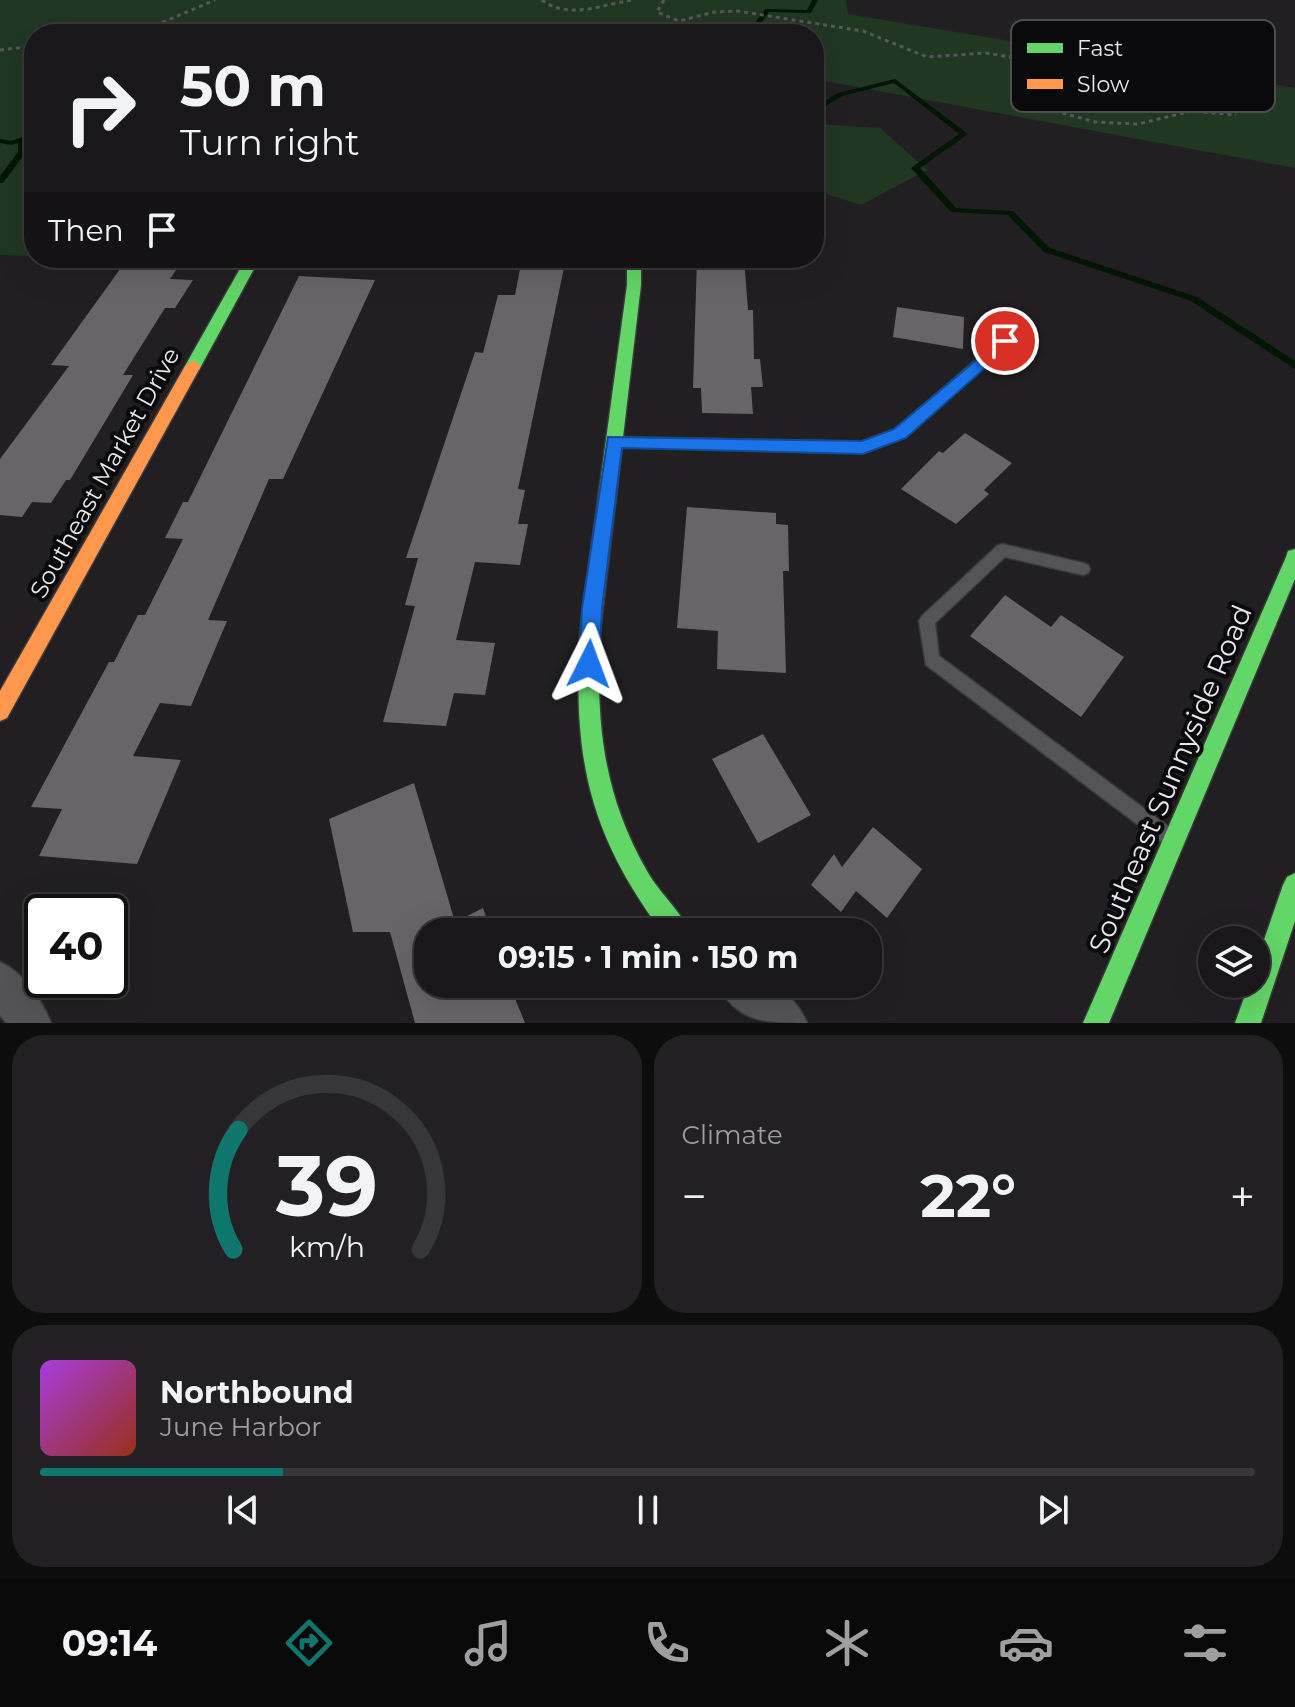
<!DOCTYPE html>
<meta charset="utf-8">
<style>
:root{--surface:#19171a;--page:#222023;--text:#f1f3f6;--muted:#9f9fa2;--line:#373639;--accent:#0f766e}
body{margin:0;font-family:Montserrat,sans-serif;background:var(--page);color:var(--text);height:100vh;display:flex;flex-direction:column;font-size:30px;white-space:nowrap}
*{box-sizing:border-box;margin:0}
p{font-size:26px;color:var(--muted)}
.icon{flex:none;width:44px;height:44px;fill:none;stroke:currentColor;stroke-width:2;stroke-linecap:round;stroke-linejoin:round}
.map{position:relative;height:1023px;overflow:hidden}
.panel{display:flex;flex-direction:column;gap:12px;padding:12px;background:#0e0d0e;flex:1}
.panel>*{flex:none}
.guide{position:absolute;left:24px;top:24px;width:800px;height:244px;border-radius:32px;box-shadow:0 8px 32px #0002,0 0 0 2px var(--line);background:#19171a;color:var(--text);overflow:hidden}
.buttons{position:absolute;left:1198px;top:926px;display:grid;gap:16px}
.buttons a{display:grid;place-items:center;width:72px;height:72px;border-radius:50%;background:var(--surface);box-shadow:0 8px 32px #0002,0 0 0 2px var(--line);font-size:40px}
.speed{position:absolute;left:24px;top:894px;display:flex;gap:16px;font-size:40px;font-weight:700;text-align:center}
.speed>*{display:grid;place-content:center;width:104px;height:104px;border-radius:50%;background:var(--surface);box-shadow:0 8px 32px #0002,0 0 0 2px var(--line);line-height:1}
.speed .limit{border:4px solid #111;border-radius:12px;background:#fff;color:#111}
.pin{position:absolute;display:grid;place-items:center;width:68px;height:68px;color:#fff;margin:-34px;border:4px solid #fff;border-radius:50%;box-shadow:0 2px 8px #0007}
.me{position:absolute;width:88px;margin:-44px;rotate:3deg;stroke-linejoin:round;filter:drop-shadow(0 0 6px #0008)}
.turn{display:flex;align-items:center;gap:28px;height:168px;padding:0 24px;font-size:36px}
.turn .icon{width:104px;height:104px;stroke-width:2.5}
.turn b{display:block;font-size:56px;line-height:68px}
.then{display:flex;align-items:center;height:76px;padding:0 24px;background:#0003;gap:16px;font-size:30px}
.big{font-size:60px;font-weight:700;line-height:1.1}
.panel .card{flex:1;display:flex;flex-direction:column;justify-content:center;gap:12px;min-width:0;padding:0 28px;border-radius:32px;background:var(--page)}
.panel .dial{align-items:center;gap:0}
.dial svg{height:208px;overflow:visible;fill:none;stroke:var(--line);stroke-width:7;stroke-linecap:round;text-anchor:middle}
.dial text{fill:var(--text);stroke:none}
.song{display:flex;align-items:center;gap:24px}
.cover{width:96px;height:96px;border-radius:12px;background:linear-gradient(135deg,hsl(280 70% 55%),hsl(10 70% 35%))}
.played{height:8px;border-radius:4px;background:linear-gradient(90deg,var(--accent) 20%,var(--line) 20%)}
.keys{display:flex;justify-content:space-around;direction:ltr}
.heat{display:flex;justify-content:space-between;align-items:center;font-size:44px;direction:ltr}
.panel .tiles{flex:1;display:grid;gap:12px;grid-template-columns:1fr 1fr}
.card:last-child{grid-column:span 2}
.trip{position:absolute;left:414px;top:918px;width:468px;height:80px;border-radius:32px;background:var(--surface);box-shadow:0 8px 32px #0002,0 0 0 2px var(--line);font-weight:700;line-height:80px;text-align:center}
.tabs{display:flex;height:128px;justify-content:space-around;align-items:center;background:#0a090a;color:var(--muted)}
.tabs .icon{width:56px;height:56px}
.tabs .selected{color:var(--accent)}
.tabs b{font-size:36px;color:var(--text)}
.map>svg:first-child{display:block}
</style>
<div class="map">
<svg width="1295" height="1023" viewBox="0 0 1295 1023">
<rect width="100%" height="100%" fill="#211f22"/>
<path fill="#203722" d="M 0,0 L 846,0 L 848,14 L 1295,88 L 1295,168 L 814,79 L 814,34 L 34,34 L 34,256 L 0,255 Z
M 814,124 L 880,128 L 927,170 L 861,205 L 814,190 Z"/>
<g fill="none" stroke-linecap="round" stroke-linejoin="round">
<path fill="#031503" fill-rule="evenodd" d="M 812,0 L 818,0 L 811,13 L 769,12 L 753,34 L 747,34 L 765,9 L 807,10 Z
M 895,79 L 968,134 L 920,168 L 956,208 L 1013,211 L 1050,248 L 1197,297 L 1295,361 L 1295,369 L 1191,301 L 1044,252 L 1008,215 L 951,212 L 911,168 L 959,134 L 894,83 L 842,96 L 814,113 L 814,108 L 838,93 Z
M 34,133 L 34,137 L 25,141 L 26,152 L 3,183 L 0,183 L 0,176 L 18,152 L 18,143 L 11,145 L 0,143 L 0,139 L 11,141 Z"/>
</g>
<path fill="#676568" d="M 128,258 L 184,258 L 170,279 L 193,280 L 175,308 L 165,308 L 123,375 L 133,375 L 70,480 L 66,480 L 51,503 L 32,502 L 22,517 L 0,515 L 0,459 L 69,366 L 51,365 Z
M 522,258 L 566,258 L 518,489 L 525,490 L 518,524 L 528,524 L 520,565 L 475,562 L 456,640 L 495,643 L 485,695 L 454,693 L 446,726 L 383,722 L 415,606 L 405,605 L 418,558 L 406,558 L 475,352 L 483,353 L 498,295 L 515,295 Z
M 697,258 L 744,258 L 748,310 L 753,310 L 754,359 L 760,359 L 763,387 L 751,387 L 753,414 L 702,413 L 701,388 L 693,388 Z
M 299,276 L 375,280 L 283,479 L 269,479 L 208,620 L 227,621 L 191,706 L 160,703 L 133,756 L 181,760 L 137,864 L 39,856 L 62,809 L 31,807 L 109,662 L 114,662 L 138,615 L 145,615 L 183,539 L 165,538 L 183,502 L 188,502 Z
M 897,307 L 964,317 L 963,349 L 893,337 Z
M 965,433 L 1012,463 L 984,490 L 989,494 L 956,524 L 901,489 L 939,451 L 943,453 Z
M 687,507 L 776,513 L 776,524 L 788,525 L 789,571 L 783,571 L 786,673 L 717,669 L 718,631 L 677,628 Z
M 1005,595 L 1051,627 L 1061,615 L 1124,657 L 1081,717 L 970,636 Z
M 763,734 L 811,815 L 758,843 L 712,759 Z
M 414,783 L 455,922 L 483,908 L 491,932 L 428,932 L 428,984 L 509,984 L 525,1023 L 415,1023 L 390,932 L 353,932 L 329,819 Z
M 873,827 L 922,869 L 887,918 L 856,891 L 841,912 L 811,885 L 834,854 L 842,867 Z"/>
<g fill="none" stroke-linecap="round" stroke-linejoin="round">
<defs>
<path id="lane" d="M 1005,337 L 1009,338 L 1009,344 L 905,436 L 863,452 L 614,447 L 607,442 L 614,437 L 862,442 L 895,430 L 1001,338 Z
M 1002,544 L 1083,563 L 1088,565 L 1090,569 L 1088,573 L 1083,575 L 1005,557 L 935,623 L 939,656 L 1173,830 L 1176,836 L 1173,842 L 1167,845 L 1161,842 L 926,665 L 919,621 L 922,616 L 997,546 Z"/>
<path id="street" d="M 0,962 C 23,972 42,1000 51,1023 L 6,1023 L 0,1015 Z
M 718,984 C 757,984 790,981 807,1023 C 768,1023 736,1023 718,984 Z"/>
<path id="fast" d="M 246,258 L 260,258 L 199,370 L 187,370 L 185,366 Z
M 627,258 L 641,258 L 641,285 L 600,632 C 596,721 602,792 647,871 C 659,893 680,909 689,932 L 662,932 C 587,831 573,755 580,632 L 627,285 Z
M 1295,549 L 1295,579 L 1109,1023 L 1083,1023 L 1286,557 L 1288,551 Z
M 1295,873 L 1295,921 L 1261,1023 L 1235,1023 L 1249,984 L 1256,984 L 1256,963 L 1283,885 L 1287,877 Z"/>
<path id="slow" d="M 193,360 L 201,366 L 7,718 L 0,721 L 0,691 L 185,366 Z"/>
</defs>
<use href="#lane" stroke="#3a393b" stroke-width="3"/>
<use href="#street" stroke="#3a393b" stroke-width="3"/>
<use href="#fast" stroke="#3a393b" stroke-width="3"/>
<use href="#slow" stroke="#3a393b" stroke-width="3"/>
<path stroke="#575658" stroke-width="3" stroke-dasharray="4 4" stroke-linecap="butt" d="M 542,0 C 567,20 602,5 632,0
M 664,0 L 657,12 L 679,21 L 714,12 L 737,11 L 863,31 L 927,57 L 986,53 L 1010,57 L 1021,64 L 1043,101 L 1059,112 L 1095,122 L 1138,124 L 1192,111 L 1236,115
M 124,34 L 154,26 L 215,0
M 0,50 L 34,46"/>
<use href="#lane" fill="#545355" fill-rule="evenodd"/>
<use href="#street" fill="#545355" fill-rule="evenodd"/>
<use href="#fast" fill="#63d668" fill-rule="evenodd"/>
<use href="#slow" fill="#ff974d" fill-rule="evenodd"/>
</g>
<path fill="#1a73e8" stroke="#114b97" stroke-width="2" d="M 1005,336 L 1013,341 L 1011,345 L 906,438 L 863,454 L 622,448 L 602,608 L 599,664 L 596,670 L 589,673 L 582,670 L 579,664 L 582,608 L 608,437 L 862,441 L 894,429 Z"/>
<g text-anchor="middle" stroke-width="8" stroke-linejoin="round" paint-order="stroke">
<g font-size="24" fill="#e8e7ea" stroke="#0a090b">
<text transform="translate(105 473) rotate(-61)" y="8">Southeast Market Drive</text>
</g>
<g font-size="28" fill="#e8e7ea" stroke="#0a090b">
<text transform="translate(1170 779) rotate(-67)" y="10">Southeast Sunnyside Road</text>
</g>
</g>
<rect x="1011" y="20" width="264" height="92" rx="12" fill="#0a090b" stroke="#4d4c4e" stroke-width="2"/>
<rect x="1027" y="43" width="36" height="10" fill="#63d668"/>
<rect x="1027" y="79" width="36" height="10" fill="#ff974d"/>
<g font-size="22" fill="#e8e7ea">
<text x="1077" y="56">Fast</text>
<text x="1077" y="92">Slow</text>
</g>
</svg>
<div class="buttons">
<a><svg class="icon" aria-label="layers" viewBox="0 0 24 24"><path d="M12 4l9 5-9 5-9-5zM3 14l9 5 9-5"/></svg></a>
</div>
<div class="speed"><div class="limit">40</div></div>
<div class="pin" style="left:1005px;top:341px;background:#d93025"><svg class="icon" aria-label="arrive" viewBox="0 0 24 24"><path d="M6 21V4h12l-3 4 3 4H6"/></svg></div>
<svg class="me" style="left:589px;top:664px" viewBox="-20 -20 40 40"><path d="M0-17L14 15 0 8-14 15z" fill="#1a73e8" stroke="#fff" stroke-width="4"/></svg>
<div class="trip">09:15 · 1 min · 150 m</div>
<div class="guide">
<div class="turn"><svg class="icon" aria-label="right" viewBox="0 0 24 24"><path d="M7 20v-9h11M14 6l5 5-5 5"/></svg><div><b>50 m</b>Turn right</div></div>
<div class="then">Then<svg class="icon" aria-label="arrive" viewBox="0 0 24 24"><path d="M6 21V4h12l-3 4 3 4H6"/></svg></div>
</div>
</div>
<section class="panel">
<div class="tiles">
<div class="card dial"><svg viewBox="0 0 100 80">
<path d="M14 69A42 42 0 1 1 86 69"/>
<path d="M14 69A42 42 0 0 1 16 23" stroke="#0f766e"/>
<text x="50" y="56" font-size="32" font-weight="700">39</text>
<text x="50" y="72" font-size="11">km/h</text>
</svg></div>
<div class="card"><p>Climate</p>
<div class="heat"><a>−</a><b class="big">22°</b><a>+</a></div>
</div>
<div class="card">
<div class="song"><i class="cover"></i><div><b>Northbound</b><p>June Harbor</p></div></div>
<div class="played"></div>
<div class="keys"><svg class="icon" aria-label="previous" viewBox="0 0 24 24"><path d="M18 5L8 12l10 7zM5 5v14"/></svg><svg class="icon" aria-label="pause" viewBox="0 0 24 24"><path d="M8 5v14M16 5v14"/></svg><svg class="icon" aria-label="next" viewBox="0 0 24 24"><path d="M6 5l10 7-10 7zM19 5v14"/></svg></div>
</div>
</div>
</section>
<nav class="tabs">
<b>09:14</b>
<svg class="icon selected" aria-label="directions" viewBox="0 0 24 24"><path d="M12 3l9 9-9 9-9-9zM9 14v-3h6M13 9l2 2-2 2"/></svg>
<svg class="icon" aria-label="music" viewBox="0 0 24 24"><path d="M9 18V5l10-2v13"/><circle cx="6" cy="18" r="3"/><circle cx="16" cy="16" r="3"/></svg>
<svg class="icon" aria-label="phone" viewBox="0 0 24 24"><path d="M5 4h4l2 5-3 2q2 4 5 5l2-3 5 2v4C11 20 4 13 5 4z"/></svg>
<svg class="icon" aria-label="climate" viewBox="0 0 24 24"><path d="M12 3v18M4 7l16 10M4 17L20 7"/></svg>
<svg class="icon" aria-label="car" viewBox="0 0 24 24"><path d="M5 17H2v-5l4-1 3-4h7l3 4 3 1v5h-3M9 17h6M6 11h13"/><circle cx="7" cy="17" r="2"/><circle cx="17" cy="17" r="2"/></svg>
<svg class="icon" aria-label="filters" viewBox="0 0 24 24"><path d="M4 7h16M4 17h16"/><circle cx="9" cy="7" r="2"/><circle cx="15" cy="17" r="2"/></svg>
</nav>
